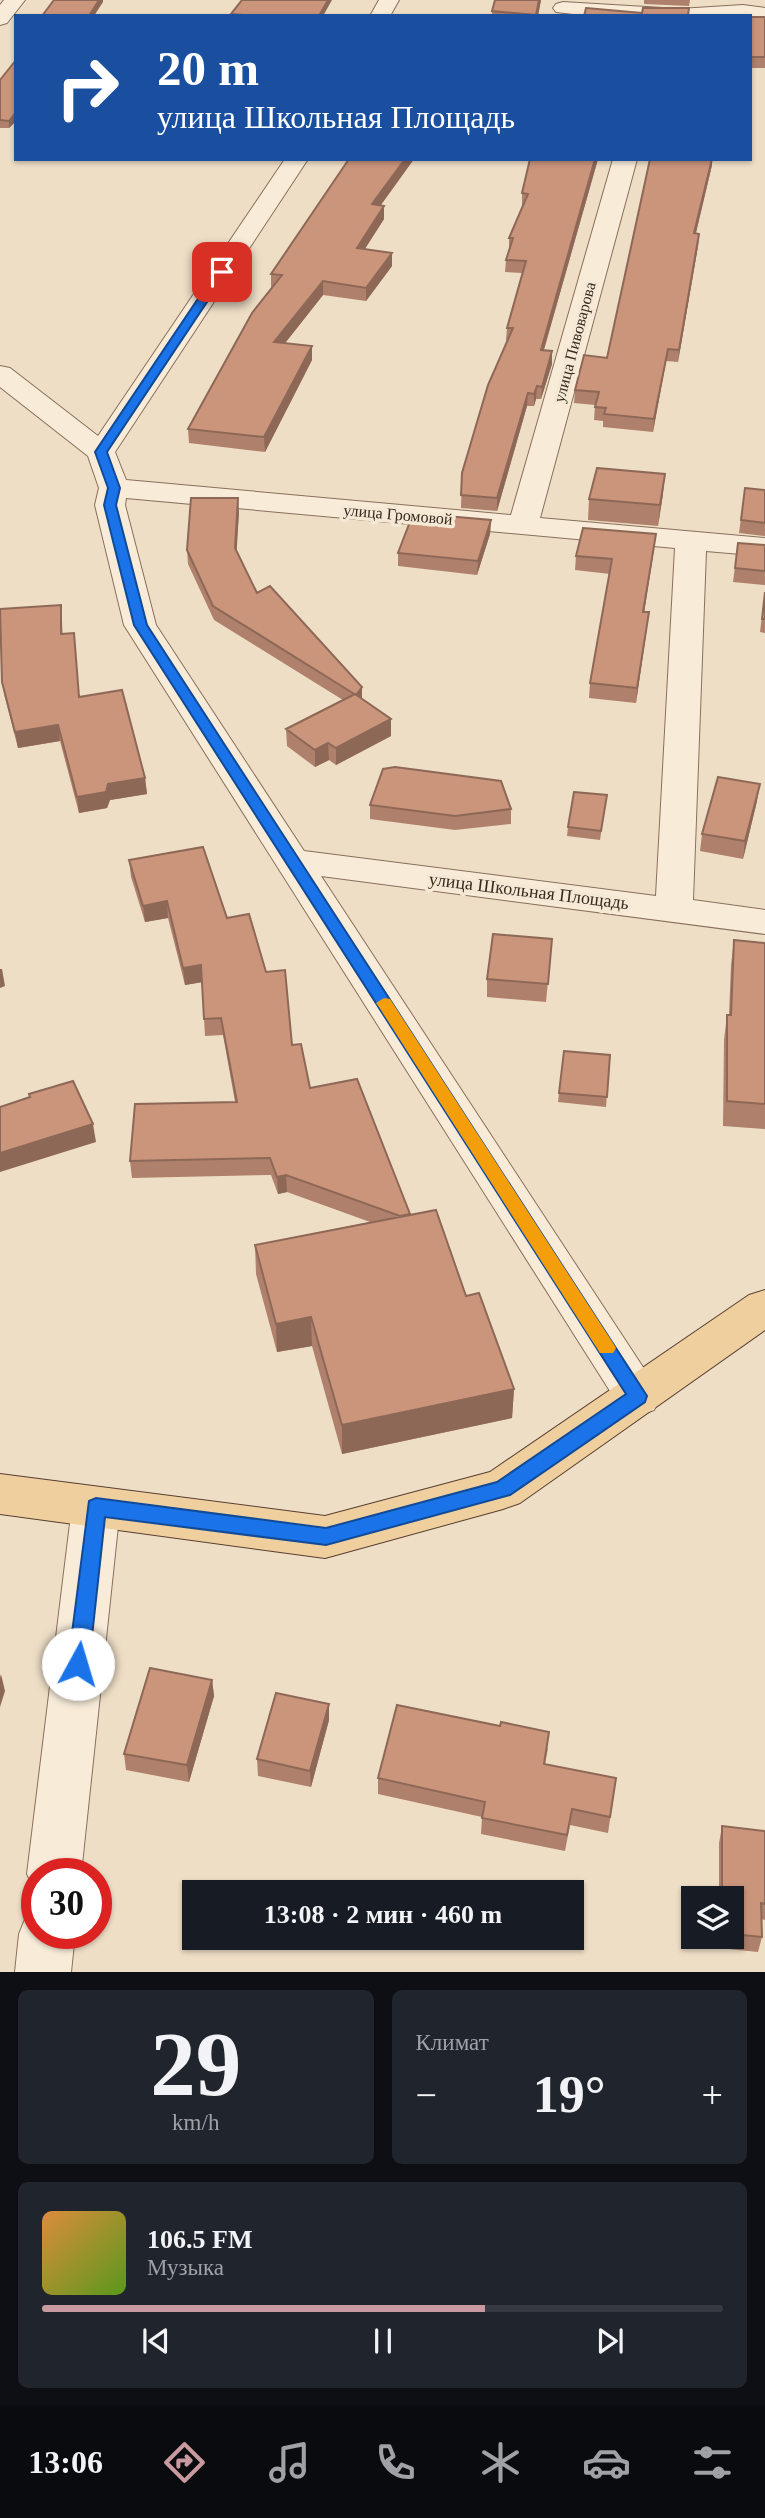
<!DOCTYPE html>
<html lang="ru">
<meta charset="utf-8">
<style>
:root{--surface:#171b24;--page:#20242c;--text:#f1f3f6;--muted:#9ea1a6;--line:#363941;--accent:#c89aa0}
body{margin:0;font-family:"Times New Roman",serif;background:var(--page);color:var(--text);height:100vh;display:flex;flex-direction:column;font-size:26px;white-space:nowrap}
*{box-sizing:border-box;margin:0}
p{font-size:23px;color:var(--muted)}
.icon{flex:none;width:38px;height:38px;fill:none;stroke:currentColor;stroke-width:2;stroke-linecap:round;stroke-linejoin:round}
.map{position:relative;height:1972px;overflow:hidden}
.details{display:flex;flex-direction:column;gap:18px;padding:18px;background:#0d0f14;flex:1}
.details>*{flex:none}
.hud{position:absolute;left:14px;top:14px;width:738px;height:147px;border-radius:0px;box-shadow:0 2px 5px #0004;background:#1a4fa0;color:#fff;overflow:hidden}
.buttons{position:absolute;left:681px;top:1886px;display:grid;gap:14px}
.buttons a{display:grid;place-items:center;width:63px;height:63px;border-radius:0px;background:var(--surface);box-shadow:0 2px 5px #0004;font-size:35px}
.speed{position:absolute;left:21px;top:1858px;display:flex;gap:14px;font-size:35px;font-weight:700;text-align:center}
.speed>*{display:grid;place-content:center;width:91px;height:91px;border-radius:50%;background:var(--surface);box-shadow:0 2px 5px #0004;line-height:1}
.speed .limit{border:10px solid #d22;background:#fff;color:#111}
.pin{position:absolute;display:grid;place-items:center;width:60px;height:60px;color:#fff;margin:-30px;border-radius:14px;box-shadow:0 4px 10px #0006}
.me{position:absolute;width:77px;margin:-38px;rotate:6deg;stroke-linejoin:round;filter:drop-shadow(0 0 5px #0008)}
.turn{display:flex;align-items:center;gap:24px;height:147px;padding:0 28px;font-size:32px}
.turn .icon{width:91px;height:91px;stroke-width:2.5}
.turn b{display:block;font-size:49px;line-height:60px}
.big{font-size:52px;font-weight:600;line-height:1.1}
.details .tile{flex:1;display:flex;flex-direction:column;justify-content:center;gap:10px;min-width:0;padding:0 24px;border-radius:10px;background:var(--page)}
.details .dial{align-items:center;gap:0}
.dial b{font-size:91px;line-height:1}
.song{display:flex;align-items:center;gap:21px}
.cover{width:84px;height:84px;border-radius:10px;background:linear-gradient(135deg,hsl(30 70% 55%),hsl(90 70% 35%))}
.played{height:7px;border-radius:4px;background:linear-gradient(90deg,var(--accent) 65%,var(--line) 65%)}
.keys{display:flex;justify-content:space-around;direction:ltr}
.heat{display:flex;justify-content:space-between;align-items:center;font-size:38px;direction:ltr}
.details .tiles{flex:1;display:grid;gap:18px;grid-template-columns:1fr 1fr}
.tile:last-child{grid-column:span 2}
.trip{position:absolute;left:182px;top:1880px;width:402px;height:70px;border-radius:0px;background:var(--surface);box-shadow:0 2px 5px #0004;font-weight:600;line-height:70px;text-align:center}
.dock{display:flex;height:112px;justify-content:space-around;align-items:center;background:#090b0e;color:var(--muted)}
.dock .icon{width:49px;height:49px}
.dock .on{color:var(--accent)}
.dock b{font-size:32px;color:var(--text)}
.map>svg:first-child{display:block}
</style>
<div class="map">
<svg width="765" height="1972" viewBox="0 0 765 1972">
<rect width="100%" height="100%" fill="#eedec6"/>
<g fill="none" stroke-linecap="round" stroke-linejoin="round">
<defs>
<path id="minor" d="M 4,0 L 25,0 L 7,23 L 0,25 L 0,5 Z
M 379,0 L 399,0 L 390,16 L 370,16 Z
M 563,2 L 679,9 L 743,5 L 765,8 L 765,20 L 751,16 L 590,16 L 556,12 L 553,8 L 556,4 Z
M 285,159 L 308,159 L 115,452 L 126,480 L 511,515 L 613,159 L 637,159 L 540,518 L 765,538 L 765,556 L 706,551 L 693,900 L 765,910 L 765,934 L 321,876 L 654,1384 L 661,1397 L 654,1410 L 638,1416 L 622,1410 L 124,625 L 95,505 L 99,488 L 88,456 L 0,387 L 0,366 L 10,368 L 98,436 ZM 126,498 L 675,548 L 656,896 L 304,851 L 156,625 L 125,505 Z
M 96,1487 L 113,1493 L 120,1507 L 81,1874 L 37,1874 L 37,1894 L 27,1874 L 72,1507 L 79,1493 Z
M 37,1910 L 37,1934 L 75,1934 L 71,1972 L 15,1972 L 19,1934 L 27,1914 Z"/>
<path id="major" d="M 765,1290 L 765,1330 L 520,1503 L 503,1509 L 325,1558 L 0,1514 L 0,1474 L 325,1516 L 490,1472 L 749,1295 Z"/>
</defs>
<use href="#minor" stroke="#896f5c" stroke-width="2"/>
<use href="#major" stroke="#573e30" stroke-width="2"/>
<use href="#minor" fill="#f8ecd9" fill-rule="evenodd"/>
<use href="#major" fill="#f0cf9f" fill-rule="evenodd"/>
</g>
<path fill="#af806b" d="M 541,0 L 538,16 L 492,16 L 492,11 Z
M 644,0 L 690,0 L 689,6 L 644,4 Z
M 751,17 L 765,17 L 765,68 L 751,68 Z
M 16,60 L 16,121 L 9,128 L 0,128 L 0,80 Z
M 349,159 L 414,159 L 381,205 L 384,219 L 365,249 L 392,266 L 366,301 L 323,295 L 285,343 L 312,360 L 265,452 L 189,443 L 188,429 L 273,287 L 271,287 L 271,274 Z
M 530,159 L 598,159 L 544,350 L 552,351 L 552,364 L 541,399 L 536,399 L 534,406 L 527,406 L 497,511 L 461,508 L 462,473 L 507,341 L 506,340 L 507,328 L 522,273 L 505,272 L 506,260 L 509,250 L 509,238 L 523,205 L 522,205 L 522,193 Z
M 712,159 L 712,165 L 696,233 L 699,234 L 698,246 L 678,362 L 666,361 L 653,432 L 603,427 L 603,421 L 594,420 L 595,405 L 574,403 L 575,390 L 607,358 Z
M 745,488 L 765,490 L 765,536 L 739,533 Z
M 663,494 L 658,526 L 588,520 L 589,499 Z
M 239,512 L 236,551 L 257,593 L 362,699 L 391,719 L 391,736 L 336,765 L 329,760 L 315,767 L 287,746 L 286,729 L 343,700 L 214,620 L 188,564 L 187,550 Z
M 491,520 L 490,534 L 477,575 L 398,566 L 398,553 L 444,522 Z
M 738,543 L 765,545 L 765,585 L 733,582 Z
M 654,549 L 644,612 L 649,612 L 636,703 L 589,698 L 590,683 L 610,574 L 575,570 L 576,556 Z
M 765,591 L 765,633 L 760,632 Z
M 62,621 L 62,633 L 79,697 L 145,778 L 147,794 L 110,800 L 107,808 L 79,813 L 60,741 L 18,748 L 5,698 L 2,682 Z
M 607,795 L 600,840 L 567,836 L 568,827 Z
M 757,801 L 743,859 L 700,851 L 702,834 Z
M 370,805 L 511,809 L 511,824 L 455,830 L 370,819 Z
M 129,860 L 227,918 L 266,972 L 292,1045 L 310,1088 L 410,1214 L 466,1296 L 514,1389 L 512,1418 L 342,1454 L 312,1346 L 277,1352 L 256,1274 L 255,1245 L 370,1222 L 287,1192 L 278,1194 L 271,1175 L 132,1178 L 130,1161 L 235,1102 L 223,1035 L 205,1036 L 202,982 L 185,985 L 168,918 L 145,922 L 131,877 Z
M 552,939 L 546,1002 L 487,997 L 487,979 Z
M 734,940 L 765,943 L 765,1129 L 723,1126 L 724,1040 L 727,1015 L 729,1015 L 731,965 Z
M 564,1051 L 610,1055 L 606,1107 L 558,1102 Z
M 212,1680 L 214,1696 L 189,1782 L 126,1770 L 124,1754 Z
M 329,1720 L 311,1787 L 258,1776 L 257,1759 Z
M 548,1748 L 545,1764 L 616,1778 L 608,1833 L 570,1825 L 565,1851 L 481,1834 L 482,1817 L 378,1794 L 378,1778 Z
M 722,1826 L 765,1831 L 765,1920 L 761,1919 L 762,1937 L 758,1952 L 719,1948 L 719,1937 L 732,1937 L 732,1899 L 719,1899 L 719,1843 Z"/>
<path fill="#8e6857" d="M 99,0 L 103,0 L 103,2 L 94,16 L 89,16 Z
M 328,0 L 332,0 L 323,16 L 319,16 Z
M 539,0 L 541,0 L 538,16 L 536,16 Z
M 16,112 L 16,121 L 9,128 L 9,121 Z
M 405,159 L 414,159 L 372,217 L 372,204 Z
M 595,159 L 598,159 L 540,363 L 541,350 Z
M 712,159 L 712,165 L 693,245 L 694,233 Z
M 384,206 L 384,219 L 357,261 L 357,248 Z
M 699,234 L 698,246 L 678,362 L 679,350 Z
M 392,253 L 392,266 L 366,301 L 366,288 Z
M 323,281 L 323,295 L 275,356 L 274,342 Z
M 312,346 L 312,360 L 265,452 L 264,437 Z
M 668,349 L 666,361 L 653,432 L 654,419 Z
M 552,351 L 552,364 L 541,399 L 542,387 Z
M 537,386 L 536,399 L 534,406 L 534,394 Z
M 528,393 L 527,406 L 497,511 L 497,498 Z
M 665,474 L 663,494 L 658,526 L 660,505 Z
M 238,498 L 239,512 L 236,562 L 235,548 Z
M 491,520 L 490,534 L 477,575 L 478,561 Z
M 656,534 L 654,549 L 642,626 L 643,612 Z
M 61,605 L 62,621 L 63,649 L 61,634 Z
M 649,612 L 647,627 L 636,703 L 637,688 Z
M 362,687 L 362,702 L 356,695 Z
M 391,719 L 391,736 L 336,765 L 336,748 Z
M 58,725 L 60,741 L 18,748 L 15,732 Z
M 328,743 L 329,760 L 315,767 L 315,750 Z
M 145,778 L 147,794 L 110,800 L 107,808 L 79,813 L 77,797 L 108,784 Z
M 760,784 L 757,801 L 743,859 L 745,841 Z
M 167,901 L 168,918 L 145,922 L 143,906 Z
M 201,965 L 203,982 L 185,985 L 183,968 Z
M 0,969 L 2,969 L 5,986 L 0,988 Z
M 93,1124 L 96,1142 L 0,1172 L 0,1153 Z
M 286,1175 L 287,1192 L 278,1194 L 277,1177 Z
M 311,1317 L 312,1346 L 277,1352 L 276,1324 Z
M 514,1389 L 512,1418 L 342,1454 L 342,1425 Z
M 1,1674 L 5,1691 L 0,1707 L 0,1678 Z
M 212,1680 L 214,1696 L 189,1782 L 187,1765 Z
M 329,1704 L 329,1720 L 311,1787 L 310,1771 Z"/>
<path fill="#cb957c" stroke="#8e6857" stroke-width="2" d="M 54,0 L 99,0 L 89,16 L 42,16 Z
M 242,0 L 328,0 L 319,16 L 254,16 L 231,14 Z
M 495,0 L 539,0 L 536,15 L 492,11 Z
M 586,8 L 642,13 L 643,8 L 689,8 L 688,15 L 718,16 L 584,16 Z
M 751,17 L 765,17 L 765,57 L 751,57 Z
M 16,60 L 16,112 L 9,121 L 0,120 L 0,80 Z
M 349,159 L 405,159 L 372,204 L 384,206 L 357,248 L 392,253 L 366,288 L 323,281 L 274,342 L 312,346 L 264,437 L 188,429 L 252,313 L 282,275 L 271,274 Z
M 530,159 L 595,159 L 541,350 L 552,351 L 542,387 L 537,386 L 534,394 L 528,393 L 497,498 L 461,495 L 462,473 L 488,385 L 513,328 L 507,328 L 526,261 L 506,260 L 513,238 L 509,238 L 528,194 L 522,193 Z
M 650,159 L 712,159 L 694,233 L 699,234 L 679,350 L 668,349 L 654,419 L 604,414 L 606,408 L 595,407 L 599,392 L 575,390 L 584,355 L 607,358 Z
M 597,468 L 665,474 L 660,505 L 589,499 Z
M 745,488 L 765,490 L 765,523 L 741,520 Z
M 191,498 L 238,498 L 235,548 L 257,593 L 270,586 L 362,687 L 356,695 L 213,606 L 187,550 Z
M 446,516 L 491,520 L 478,561 L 398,553 L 411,519 L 444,522 Z
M 583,528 L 656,534 L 643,612 L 649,612 L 637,688 L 590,683 L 612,559 L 576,556 Z
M 738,543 L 765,545 L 765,571 L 735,568 Z
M 765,592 L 765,619 L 762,619 Z
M 61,605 L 61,634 L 74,633 L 79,697 L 122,690 L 145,778 L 108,784 L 106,792 L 77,797 L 58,725 L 15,732 L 2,682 L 0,609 Z
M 355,694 L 391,719 L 336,748 L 328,743 L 315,750 L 286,729 Z
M 395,767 L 501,781 L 511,809 L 455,816 L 370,805 L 383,769 Z
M 718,777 L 760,784 L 745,841 L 702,834 Z
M 574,792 L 607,795 L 601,831 L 568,827 Z
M 203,847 L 227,918 L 249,914 L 266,972 L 285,970 L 292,1045 L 301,1044 L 310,1088 L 357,1079 L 410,1214 L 400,1216 L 286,1175 L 277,1177 L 270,1158 L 130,1161 L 135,1104 L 237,1102 L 221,1018 L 204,1019 L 201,965 L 183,968 L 167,901 L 143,906 L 129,860 Z
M 493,934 L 552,939 L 548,984 L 487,979 Z
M 734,940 L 765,943 L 765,1104 L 727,1101 L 727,1015 L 731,1015 Z
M 564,1051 L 610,1055 L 607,1097 L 559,1093 Z
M 73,1081 L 93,1124 L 0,1153 L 0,1107 L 30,1097 L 29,1094 Z
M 436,1210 L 466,1296 L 479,1293 L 514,1389 L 342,1425 L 311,1317 L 276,1324 L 255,1245 Z
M 150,1668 L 212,1680 L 187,1765 L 124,1754 Z
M 276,1693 L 329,1704 L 310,1771 L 257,1759 Z
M 397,1705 L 500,1726 L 501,1722 L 549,1732 L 544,1764 L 616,1778 L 610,1817 L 572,1809 L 567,1835 L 482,1818 L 485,1802 L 378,1778 Z
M 722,1826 L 765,1831 L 765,1904 L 761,1903 L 762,1937 L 732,1934 L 732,1899 L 722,1899 Z"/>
<path fill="#1a73e8" stroke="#114b97" stroke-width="2" d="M 218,269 L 227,272 L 107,452 L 120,488 L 116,505 L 147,625 L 647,1396 L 645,1402 L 510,1495 L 326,1545 L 105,1517 L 89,1664 L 86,1671 L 78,1674 L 71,1671 L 68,1664 L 89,1501 L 96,1498 L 326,1528 L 497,1482 L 626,1394 L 134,625 L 104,505 L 108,488 L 95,452 Z"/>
<path fill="#f59e0b" d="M 384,998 L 390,999 L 613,1343 L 616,1348 L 613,1353 L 600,1353 L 379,1007 L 376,1003 Z"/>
<g text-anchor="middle" stroke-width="7" stroke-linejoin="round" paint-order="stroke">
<g font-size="16" fill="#39291f" stroke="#f5e9d5">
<text transform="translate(574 342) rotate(-75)" y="6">улица Пивоварова</text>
<text transform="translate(398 514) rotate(5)" y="6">улица Громовой</text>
</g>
<g font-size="18" fill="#39291f" stroke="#f5e9d5">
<text transform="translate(529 891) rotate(7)" y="6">улица Школьная Площадь</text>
</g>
</g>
</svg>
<div class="buttons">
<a><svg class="icon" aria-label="layers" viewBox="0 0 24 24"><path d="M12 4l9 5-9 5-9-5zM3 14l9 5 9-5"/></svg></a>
</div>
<div class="speed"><div class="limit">30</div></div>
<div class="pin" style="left:222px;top:272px;background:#d93025"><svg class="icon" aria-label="arrive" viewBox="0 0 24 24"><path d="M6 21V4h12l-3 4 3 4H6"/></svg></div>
<svg class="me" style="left:78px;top:1664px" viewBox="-20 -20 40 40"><circle r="19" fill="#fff"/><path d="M0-13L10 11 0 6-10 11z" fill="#1a73e8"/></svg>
<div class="trip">13:08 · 2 мин · 460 m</div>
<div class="hud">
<div class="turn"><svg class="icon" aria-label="right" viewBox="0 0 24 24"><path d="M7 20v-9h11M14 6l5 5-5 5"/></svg><div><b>20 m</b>улица Школьная Площадь</div></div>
</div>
</div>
<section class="details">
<div class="tiles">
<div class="tile dial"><b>29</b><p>km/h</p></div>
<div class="tile"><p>Климат</p>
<div class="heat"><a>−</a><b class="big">19°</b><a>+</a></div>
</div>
<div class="tile">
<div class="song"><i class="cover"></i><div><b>106.5 FM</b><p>Музыка</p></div></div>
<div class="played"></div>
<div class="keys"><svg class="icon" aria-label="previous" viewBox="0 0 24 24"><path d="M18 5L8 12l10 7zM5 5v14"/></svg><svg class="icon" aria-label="pause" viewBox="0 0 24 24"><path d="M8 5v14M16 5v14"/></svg><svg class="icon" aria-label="next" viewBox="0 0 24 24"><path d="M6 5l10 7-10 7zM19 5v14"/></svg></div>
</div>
</div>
</section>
<nav class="dock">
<b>13:06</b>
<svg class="icon on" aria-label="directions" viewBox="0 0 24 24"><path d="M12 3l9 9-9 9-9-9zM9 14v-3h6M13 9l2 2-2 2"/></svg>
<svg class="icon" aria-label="music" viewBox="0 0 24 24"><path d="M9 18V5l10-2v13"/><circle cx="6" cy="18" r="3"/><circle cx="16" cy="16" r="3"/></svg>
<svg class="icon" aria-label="phone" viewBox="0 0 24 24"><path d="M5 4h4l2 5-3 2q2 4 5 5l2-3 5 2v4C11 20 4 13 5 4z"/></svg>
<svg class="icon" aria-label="climate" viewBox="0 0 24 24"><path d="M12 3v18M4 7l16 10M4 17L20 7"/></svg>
<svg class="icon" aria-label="car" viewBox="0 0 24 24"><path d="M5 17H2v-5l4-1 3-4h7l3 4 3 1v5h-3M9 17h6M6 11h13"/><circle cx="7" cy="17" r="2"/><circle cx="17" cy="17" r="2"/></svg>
<svg class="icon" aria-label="filters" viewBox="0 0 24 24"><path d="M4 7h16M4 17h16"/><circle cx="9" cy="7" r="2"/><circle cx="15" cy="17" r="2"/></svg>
</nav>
